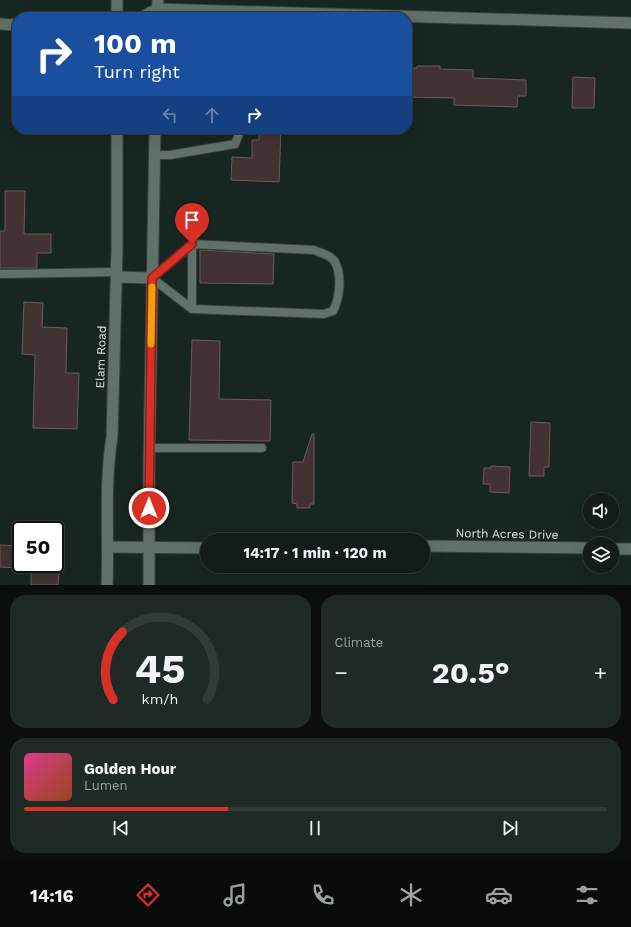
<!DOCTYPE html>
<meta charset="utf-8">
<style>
:root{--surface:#121c19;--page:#1f2926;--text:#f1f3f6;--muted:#9ca1a2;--line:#313a38;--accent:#d93025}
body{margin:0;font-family:"Work Sans",sans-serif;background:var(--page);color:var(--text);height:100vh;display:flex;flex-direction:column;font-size:15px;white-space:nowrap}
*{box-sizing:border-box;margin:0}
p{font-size:13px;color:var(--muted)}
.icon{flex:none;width:22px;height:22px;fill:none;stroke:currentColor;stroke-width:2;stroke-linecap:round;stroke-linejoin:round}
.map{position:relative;height:585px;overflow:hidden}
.drawer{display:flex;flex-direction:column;gap:10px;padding:10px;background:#0a0f0e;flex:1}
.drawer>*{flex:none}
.guide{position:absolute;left:12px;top:12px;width:400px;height:122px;border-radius:16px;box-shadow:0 4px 16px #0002,0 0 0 1px var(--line);background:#1a4fa0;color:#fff;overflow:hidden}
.fabs{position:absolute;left:583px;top:493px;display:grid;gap:8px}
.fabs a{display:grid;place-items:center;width:36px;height:36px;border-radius:50%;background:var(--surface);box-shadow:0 4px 16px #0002,0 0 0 1px var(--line);font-size:20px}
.speed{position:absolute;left:12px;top:521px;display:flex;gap:8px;font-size:20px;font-weight:700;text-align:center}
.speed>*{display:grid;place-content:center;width:52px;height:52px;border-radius:50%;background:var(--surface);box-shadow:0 4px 16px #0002,0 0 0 1px var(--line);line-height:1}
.speed .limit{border:2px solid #111;border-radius:6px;background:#fff;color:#111}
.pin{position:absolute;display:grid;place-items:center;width:34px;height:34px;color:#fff;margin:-41px -17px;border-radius:50% 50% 50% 0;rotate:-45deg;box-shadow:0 0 4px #0007}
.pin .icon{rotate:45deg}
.me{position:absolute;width:44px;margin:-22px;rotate:0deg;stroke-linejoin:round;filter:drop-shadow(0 0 3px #0008)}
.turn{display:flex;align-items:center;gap:14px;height:84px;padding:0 16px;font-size:18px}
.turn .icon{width:52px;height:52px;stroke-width:2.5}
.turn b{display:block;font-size:28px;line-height:34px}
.lanes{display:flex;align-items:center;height:38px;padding:0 16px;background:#0003;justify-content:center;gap:20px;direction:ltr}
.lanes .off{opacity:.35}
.big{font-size:30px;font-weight:700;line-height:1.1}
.drawer .card{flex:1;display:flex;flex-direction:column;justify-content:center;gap:6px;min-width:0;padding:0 14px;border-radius:16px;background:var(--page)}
.drawer .dial{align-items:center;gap:0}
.dial svg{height:104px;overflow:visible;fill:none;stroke:var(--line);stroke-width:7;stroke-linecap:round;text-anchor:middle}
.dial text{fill:var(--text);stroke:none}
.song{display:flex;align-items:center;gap:12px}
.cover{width:48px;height:48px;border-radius:6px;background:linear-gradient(135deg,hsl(330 70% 55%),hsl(20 70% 35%))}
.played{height:4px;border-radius:2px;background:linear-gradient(90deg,var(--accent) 35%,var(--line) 35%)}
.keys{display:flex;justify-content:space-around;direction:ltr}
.heat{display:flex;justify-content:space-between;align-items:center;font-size:22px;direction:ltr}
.drawer .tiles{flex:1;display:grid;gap:10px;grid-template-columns:1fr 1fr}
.card:last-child{grid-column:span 2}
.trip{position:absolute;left:200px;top:533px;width:230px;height:40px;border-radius:20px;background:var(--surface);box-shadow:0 4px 16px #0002,0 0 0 1px var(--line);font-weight:700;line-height:40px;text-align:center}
.tab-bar{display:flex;height:64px;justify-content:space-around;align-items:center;background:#070b0a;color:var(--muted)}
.tab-bar .icon{width:28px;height:28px}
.tab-bar .selected{color:var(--accent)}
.tab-bar b{font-size:18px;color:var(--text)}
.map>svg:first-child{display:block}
</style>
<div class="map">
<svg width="631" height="585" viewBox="0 0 631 585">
<rect width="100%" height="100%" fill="#182621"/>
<path fill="#423234" stroke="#6b5a5c" d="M 417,66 L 440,66 L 440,69 L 473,70 L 473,78 L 526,80 L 526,96 L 518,96 L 517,107 L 454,105 L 454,98 L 407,97 L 407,68 L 417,68 Z
M 573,77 L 595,78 L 594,108 L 572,108 Z
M 259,129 L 281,129 L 279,182 L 231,180 L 232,157 L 252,158 L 252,140 L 259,140 Z
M 5,191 L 25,191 L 24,234 L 51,234 L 51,253 L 37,253 L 37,268 L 0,268 L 0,231 L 5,231 Z
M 200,250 L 274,254 L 273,284 L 200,283 Z
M 24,302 L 43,303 L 42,327 L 67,328 L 66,373 L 79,373 L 77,429 L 33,428 L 35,355 L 22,354 Z
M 192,340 L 220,341 L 219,399 L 271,400 L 270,441 L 189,440 Z
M 531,422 L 550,423 L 549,467 L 544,467 L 544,476 L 529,476 Z
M 312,434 L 314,434 L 314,504 L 310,504 L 310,508 L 297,508 L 297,504 L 292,503 L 293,462 L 303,462 Z
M 491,466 L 510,467 L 509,493 L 490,492 L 490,484 L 483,484 L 484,468 L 491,468 Z
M 0,545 L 21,546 L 21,568 L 0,567 Z
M 31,570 L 59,571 L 58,585 L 31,585 Z"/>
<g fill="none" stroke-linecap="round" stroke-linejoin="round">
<defs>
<path id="service" d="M 154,155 L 170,155 L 235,144 L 241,129
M 192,244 L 314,250 C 320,253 331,255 335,262 C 342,275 340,298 333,311 L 324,314 L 192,309 L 152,278 Z
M 192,244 L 192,309
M 0,274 L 117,272
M 149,448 L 262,448"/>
<path id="minor" d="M 142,17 L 157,9 L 631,23
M 0,24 L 17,25"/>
<path id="tertiary" d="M 423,546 L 590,548
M 108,547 L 207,548
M 612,549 L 631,549"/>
<path id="secondary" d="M 117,17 L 117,0
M 157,17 L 158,0
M 117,277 L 152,278
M 107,585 C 109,536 104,486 112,437 L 117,250 L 117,129
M 149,585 L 149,467 L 155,129"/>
</defs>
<use href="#service" stroke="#38423d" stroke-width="10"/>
<use href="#minor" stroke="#38423d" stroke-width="13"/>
<use href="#tertiary" stroke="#38423d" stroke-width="13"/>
<use href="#secondary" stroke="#38423d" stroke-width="13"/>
<use href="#service" stroke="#61716a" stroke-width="8"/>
<use href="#minor" stroke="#61716a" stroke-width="11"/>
<use href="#tertiary" stroke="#61716a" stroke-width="11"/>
<use href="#secondary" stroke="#61716a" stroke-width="11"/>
</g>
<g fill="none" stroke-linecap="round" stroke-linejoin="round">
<defs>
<path id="route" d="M 149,508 L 152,278 L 192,244"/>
</defs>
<use href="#route" stroke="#8d1f18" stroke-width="10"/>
<use href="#route" stroke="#d93025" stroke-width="7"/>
<path stroke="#f59e0b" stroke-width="7" d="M 151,344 L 152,287"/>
</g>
<g text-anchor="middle" stroke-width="4" stroke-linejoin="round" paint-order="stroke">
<g font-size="12" fill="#dbe4e0" stroke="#182621">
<text transform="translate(101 357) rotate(-88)" y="4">Elam Road</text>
<text transform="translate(507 534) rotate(1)" y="4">North Acres Drive</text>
</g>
</g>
</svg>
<div class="fabs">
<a><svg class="icon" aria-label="sound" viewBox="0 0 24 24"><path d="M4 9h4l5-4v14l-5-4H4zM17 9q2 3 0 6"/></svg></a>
<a><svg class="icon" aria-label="layers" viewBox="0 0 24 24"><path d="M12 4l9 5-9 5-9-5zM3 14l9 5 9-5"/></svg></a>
</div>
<div class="speed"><div class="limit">50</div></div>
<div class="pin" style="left:192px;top:244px;background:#d93025"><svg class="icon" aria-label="arrive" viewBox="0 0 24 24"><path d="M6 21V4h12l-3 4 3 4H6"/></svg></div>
<svg class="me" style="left:149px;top:508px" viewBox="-20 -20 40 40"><circle r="17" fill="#d93025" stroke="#fff" stroke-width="3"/><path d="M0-11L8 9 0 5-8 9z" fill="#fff"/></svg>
<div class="trip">14:17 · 1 min · 120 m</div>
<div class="guide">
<div class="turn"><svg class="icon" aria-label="right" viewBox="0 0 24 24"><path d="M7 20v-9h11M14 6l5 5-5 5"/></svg><div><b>100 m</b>Turn right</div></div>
<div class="lanes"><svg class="icon off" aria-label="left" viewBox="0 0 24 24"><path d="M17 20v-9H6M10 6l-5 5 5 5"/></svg><svg class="icon off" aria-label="ahead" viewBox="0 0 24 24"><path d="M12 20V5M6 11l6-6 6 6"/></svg><svg class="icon" aria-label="right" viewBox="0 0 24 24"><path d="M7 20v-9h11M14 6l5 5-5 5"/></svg></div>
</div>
</div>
<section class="drawer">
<div class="tiles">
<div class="card dial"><svg viewBox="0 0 100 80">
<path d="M14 69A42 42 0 1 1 86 69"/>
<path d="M14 69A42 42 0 0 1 21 17" stroke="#d93025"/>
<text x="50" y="56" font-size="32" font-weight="700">45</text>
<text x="50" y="72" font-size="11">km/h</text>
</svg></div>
<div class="card"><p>Climate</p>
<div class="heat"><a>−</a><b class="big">20.5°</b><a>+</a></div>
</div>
<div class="card">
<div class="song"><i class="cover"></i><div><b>Golden Hour</b><p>Lumen</p></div></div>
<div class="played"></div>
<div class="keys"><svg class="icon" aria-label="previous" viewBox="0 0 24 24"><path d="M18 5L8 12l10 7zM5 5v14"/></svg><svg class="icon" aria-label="pause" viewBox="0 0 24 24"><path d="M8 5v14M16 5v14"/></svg><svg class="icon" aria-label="next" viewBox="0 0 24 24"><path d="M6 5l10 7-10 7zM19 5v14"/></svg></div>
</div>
</div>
</section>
<nav class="tab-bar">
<b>14:16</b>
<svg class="icon selected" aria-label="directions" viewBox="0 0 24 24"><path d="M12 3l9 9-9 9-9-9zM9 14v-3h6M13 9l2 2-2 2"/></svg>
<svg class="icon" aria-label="music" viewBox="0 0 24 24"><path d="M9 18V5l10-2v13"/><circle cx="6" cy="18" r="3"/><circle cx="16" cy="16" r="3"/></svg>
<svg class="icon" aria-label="phone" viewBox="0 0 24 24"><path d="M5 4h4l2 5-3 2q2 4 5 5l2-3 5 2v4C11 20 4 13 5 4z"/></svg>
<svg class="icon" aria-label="climate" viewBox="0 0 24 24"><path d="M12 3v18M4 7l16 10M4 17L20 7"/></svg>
<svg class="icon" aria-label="car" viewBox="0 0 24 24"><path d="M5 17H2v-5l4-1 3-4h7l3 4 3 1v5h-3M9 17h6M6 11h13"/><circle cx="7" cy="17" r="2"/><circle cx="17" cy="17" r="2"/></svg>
<svg class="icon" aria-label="filters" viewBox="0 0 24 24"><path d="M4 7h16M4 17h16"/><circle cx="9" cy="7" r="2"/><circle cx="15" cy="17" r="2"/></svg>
</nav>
